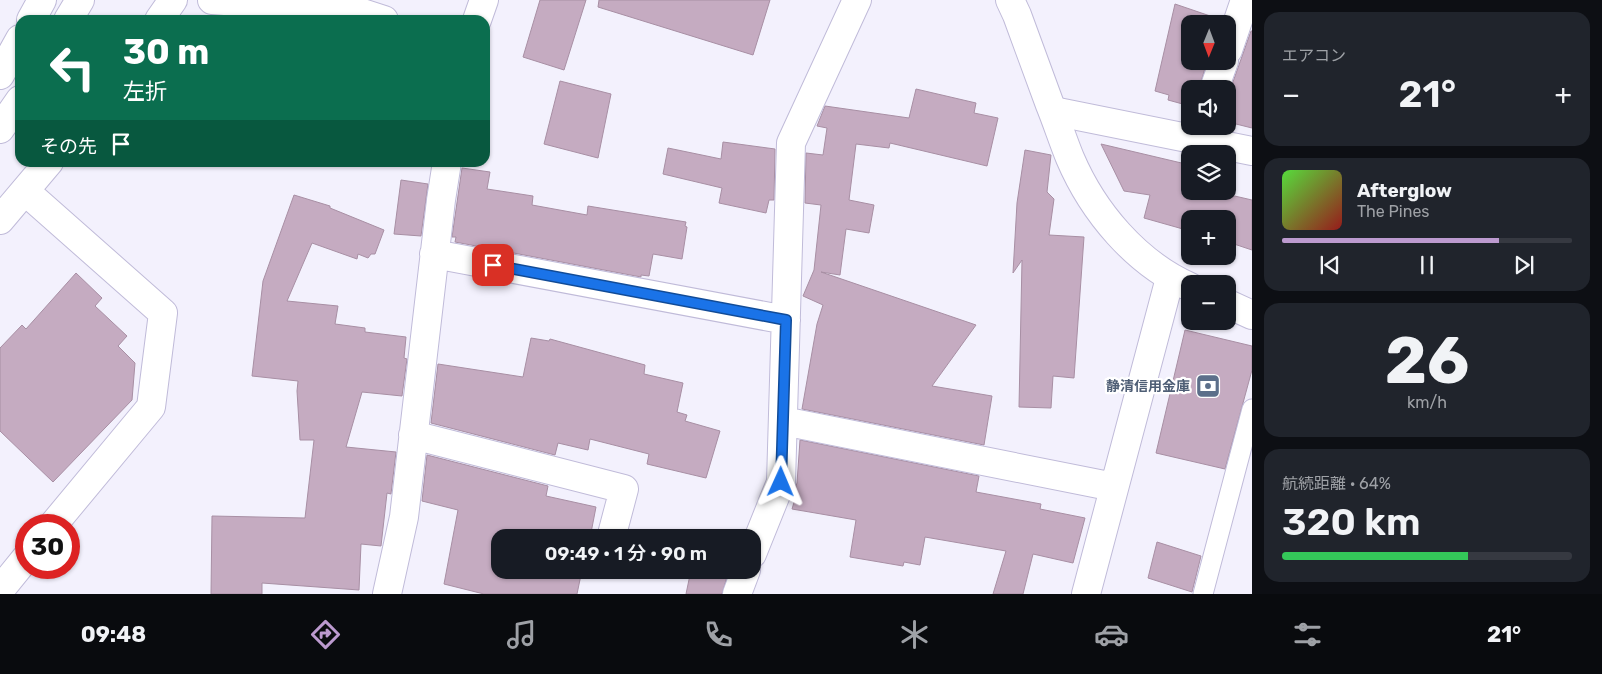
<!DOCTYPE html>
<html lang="ja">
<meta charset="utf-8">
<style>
:root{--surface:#171b24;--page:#20242c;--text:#f1f3f6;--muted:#9ea1a6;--line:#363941;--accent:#bc9acf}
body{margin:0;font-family:Rubik,"Noto Sans JP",sans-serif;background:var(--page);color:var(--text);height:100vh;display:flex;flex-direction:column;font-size:19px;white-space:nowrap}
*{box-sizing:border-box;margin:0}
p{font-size:16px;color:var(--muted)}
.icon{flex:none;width:28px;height:28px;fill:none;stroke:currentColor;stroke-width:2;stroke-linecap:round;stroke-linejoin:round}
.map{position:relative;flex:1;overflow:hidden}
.sheet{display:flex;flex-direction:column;gap:12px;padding:12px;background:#0d0f14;width:350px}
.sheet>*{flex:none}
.hud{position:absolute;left:15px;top:15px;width:475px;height:152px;border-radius:15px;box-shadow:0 1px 4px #0004;background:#0b6e4f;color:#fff;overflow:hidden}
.needle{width:32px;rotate:181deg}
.controls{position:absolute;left:1181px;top:15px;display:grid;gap:10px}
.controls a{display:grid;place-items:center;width:55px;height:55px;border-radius:10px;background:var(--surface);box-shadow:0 1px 4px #0004;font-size:25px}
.speed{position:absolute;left:15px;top:514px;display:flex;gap:10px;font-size:25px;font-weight:700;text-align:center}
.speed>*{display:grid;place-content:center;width:65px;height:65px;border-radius:50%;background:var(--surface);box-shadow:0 1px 4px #0004;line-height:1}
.speed .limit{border:8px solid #d22;background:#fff;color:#111}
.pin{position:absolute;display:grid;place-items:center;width:42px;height:42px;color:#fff;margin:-21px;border-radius:10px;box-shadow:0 2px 8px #0006}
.me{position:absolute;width:55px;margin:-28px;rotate:1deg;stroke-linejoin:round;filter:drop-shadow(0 0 4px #0008)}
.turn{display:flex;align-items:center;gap:18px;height:105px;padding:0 25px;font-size:22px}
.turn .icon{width:65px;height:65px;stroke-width:2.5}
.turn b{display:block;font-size:35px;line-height:42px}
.then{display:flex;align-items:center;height:48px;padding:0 25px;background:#0003;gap:10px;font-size:19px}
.big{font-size:38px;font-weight:600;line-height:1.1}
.sheet .card{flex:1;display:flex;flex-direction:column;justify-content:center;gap:8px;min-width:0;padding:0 18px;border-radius:15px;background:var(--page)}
.sheet .dial{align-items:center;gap:0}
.dial b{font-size:65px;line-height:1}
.song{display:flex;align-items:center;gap:15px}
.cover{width:60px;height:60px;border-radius:8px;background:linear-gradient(135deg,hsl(110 70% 55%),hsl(0 70% 35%))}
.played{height:5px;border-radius:2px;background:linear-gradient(90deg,var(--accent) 75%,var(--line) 75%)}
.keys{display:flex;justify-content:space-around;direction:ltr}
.heat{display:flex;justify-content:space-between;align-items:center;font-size:28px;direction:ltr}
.charge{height:8px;border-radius:4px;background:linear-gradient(90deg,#34c759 64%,var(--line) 0)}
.trip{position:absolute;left:491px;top:529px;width:270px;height:50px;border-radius:15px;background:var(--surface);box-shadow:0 1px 4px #0004;font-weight:600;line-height:50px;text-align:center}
.tabs{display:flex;height:80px;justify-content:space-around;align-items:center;background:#090b0e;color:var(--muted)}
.tabs .icon{width:35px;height:35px}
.tabs .selected{color:var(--accent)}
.tabs b{font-size:22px;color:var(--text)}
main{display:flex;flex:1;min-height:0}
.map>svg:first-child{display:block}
</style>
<main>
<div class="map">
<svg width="1252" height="594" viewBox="0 0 1252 594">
<rect width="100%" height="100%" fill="#f3f1fd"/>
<path fill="#c5abc1" stroke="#a88fa4" d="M 540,0 L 586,0 L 564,70 L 523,57 Z
M 599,0 L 770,0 L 753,55 L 598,7 Z
M 1175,4 L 1222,20 L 1220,24 L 1190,24 L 1190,61 L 1207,61 L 1199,89 L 1190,89 L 1190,106 L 1168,100 L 1169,95 L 1155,91 Z
M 1251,31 L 1252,31 L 1252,128 L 1228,122 L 1228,96 Z
M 560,81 L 611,94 L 598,158 L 544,144 Z
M 916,89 L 976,103 L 974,113 L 998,118 L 987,166 L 890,143 L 889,148 L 856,144 L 849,200 L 874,205 L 869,233 L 846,229 L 840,275 L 821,272 L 976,325 L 932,386 L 992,396 L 984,445 L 802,409 L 817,324 L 823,305 L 803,296 L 814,270 L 821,205 L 805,203 L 806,153 L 823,155 L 827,128 L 817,126 L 825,106 L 909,118 Z
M 723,142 L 775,149 L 774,200 L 769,200 L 766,213 L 719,203 L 722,188 L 663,174 L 668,148 L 721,159 Z
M 1101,144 L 1190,165 L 1190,191 L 1213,191 L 1252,200 L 1252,250 L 1228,242 L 1228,219 L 1190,219 L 1190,231 L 1144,218 L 1150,195 L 1124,191 Z
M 1025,150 L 1051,155 L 1047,192 L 1054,199 L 1049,235 L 1084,237 L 1074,378 L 1053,376 L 1051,408 L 1019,407 L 1022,260 L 1013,273 L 1017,203 Z
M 462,168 L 490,172 L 487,189 L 533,196 L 532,205 L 587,215 L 588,206 L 686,222 L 685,226 L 687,227 L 682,259 L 653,254 L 649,276 L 641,275 L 641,277 L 455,242 L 456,237 L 452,237 Z
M 401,180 L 428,184 L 421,236 L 394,234 Z
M 294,195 L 330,206 L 330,208 L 384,230 L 375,254 L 371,254 L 368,258 L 358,254 L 357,259 L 312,243 L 287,301 L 338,306 L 335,324 L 365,328 L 365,332 L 406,337 L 404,358 L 407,359 L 402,396 L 362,392 L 346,447 L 396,452 L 391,494 L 387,493 L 381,546 L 361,544 L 359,590 L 262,583 L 262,594 L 211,594 L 212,516 L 305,518 L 314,440 L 300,440 L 297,391 L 298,381 L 252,376 L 263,281 Z
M 76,273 L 102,298 L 95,306 L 127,336 L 118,346 L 135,363 L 132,400 L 53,482 L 0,431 L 0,348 L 22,325 L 26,329 Z
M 1185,330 L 1252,346 L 1252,370 L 1225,469 L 1156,453 Z
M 531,338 L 549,341 L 550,339 L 645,365 L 644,374 L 683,383 L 677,412 L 687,415 L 685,421 L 720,431 L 706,478 L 647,464 L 649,454 L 590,439 L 588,450 L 558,443 L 555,455 L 431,423 L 438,364 L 523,377 Z
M 800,440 L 979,476 L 976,492 L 1041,504 L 1040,509 L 1085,518 L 1073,563 L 1033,554 L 1023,594 L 993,594 L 1006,551 L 925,537 L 920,565 L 904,562 L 903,566 L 850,557 L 856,520 L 792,509 L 795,499 L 791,499 L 797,483 Z
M 427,455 L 548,486 L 546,496 L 596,507 L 590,538 L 500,538 L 500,570 L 582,570 L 577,594 L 484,594 L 444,584 L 458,510 L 422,501 Z
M 1157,542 L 1201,556 L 1192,592 L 1148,578 Z
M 691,570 L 729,570 L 722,594 L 686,594 Z"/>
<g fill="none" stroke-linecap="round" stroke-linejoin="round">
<defs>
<path id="service" d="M 1203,594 L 1252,409"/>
<path id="minor" d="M 212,0 L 356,11 L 384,20
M 477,20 L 484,0
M 1228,50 L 1245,0
M 1214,89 L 1224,61
M 1053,111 L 1252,151
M 25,191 L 163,313 L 151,407 L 53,525
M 434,254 L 786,320
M 783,421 L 1114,487
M 413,435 L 624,489 L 611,538
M 752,554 L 781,482 L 791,143 L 857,0
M 0,590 L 26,558
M 387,594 L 404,517 L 441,200 L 447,162
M 737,594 L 746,570
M 1086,594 L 1170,278"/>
<path id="tertiary" d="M 1010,0 L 1017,15 C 1028,45 1039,75 1050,105 C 1057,122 1063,141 1070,158 C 1093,212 1136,263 1190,287
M 1228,304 L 1252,315"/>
<path id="trunk" d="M 31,20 L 42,0
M 68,20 L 80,0
M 159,20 L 173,0
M 0,75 L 20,39
M 0,129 L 20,100
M 0,220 L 49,162"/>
</defs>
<use href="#service" stroke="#c0bbd9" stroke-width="21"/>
<use href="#minor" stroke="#c0bbd9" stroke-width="30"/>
<use href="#tertiary" stroke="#c0bbd9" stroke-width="30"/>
<use href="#trunk" stroke="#c0bbd9" stroke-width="30"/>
<use href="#service" stroke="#fff" stroke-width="19"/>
<use href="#minor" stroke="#fff" stroke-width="28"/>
<use href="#tertiary" stroke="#fff" stroke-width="28"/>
<use href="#trunk" stroke="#fff" stroke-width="28"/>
</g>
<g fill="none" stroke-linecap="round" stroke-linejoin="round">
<defs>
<path id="route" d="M 493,265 L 786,320 L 781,482"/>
</defs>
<use href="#route" stroke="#114b97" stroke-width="12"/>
<use href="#route" stroke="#1a73e8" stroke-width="9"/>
</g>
<defs>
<symbol id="bank-square" viewBox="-11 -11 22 22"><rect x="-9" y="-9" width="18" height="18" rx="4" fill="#5c6f8a" stroke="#fff"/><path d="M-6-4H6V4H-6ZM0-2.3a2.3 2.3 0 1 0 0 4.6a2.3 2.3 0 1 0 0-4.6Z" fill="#fff"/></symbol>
</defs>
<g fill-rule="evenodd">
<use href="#bank-square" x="1194" y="372" width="28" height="28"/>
</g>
<g text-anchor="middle" stroke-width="4.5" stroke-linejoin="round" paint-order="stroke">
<g font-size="14" font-weight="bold" fill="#4e5e75" stroke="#fff" text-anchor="end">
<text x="1190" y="391">静清信用金庫</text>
</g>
</g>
</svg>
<div class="controls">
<a><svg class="needle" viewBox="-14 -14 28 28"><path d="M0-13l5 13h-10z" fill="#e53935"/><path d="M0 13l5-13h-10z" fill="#9ea1a6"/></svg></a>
<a><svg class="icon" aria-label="sound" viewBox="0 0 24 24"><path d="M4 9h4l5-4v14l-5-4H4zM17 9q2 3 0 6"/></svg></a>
<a><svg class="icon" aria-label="layers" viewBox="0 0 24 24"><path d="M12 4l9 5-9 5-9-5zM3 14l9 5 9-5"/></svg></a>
<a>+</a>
<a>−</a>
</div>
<div class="speed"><div class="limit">30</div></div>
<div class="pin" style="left:493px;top:265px;background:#d93025"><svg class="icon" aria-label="arrive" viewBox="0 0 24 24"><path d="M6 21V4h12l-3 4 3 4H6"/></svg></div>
<svg class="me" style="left:781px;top:482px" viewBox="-20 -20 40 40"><path d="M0-17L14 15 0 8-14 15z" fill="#1a73e8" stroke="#fff" stroke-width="4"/></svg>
<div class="trip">09:49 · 1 分 · 90 m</div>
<div class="hud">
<div class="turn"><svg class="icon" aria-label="left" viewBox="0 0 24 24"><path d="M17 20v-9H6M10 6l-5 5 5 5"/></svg><div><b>30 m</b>左折</div></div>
<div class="then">その先<svg class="icon" aria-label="arrive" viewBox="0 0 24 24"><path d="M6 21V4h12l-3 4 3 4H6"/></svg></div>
</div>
</div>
<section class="sheet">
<div class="card"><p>エアコン</p>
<div class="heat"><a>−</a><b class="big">21°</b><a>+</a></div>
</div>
<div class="card">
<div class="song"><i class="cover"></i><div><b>Afterglow</b><p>The Pines</p></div></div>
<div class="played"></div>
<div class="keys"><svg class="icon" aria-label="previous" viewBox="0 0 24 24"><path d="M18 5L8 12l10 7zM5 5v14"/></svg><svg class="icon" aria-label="pause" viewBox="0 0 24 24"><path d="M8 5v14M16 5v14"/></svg><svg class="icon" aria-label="next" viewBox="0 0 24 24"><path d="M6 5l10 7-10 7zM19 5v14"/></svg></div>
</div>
<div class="card dial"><b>26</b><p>km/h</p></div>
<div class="card"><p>航続距離 · 64%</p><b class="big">320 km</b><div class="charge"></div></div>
</section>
</main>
<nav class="tabs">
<b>09:48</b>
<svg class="icon selected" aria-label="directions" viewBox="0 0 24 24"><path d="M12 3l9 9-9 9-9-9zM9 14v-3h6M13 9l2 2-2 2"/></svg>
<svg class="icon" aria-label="music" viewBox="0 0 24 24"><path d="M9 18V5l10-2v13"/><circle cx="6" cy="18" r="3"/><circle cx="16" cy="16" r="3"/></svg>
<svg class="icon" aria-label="phone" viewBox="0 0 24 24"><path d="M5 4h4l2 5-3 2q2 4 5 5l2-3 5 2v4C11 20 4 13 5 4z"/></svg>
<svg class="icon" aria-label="climate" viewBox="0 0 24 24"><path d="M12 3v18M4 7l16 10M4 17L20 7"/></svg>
<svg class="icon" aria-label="car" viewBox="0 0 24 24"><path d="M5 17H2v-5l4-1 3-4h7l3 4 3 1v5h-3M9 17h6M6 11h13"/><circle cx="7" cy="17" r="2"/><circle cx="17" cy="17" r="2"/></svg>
<svg class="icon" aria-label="filters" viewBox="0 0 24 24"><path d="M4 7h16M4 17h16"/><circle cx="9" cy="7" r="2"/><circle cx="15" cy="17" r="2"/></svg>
<b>21°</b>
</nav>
